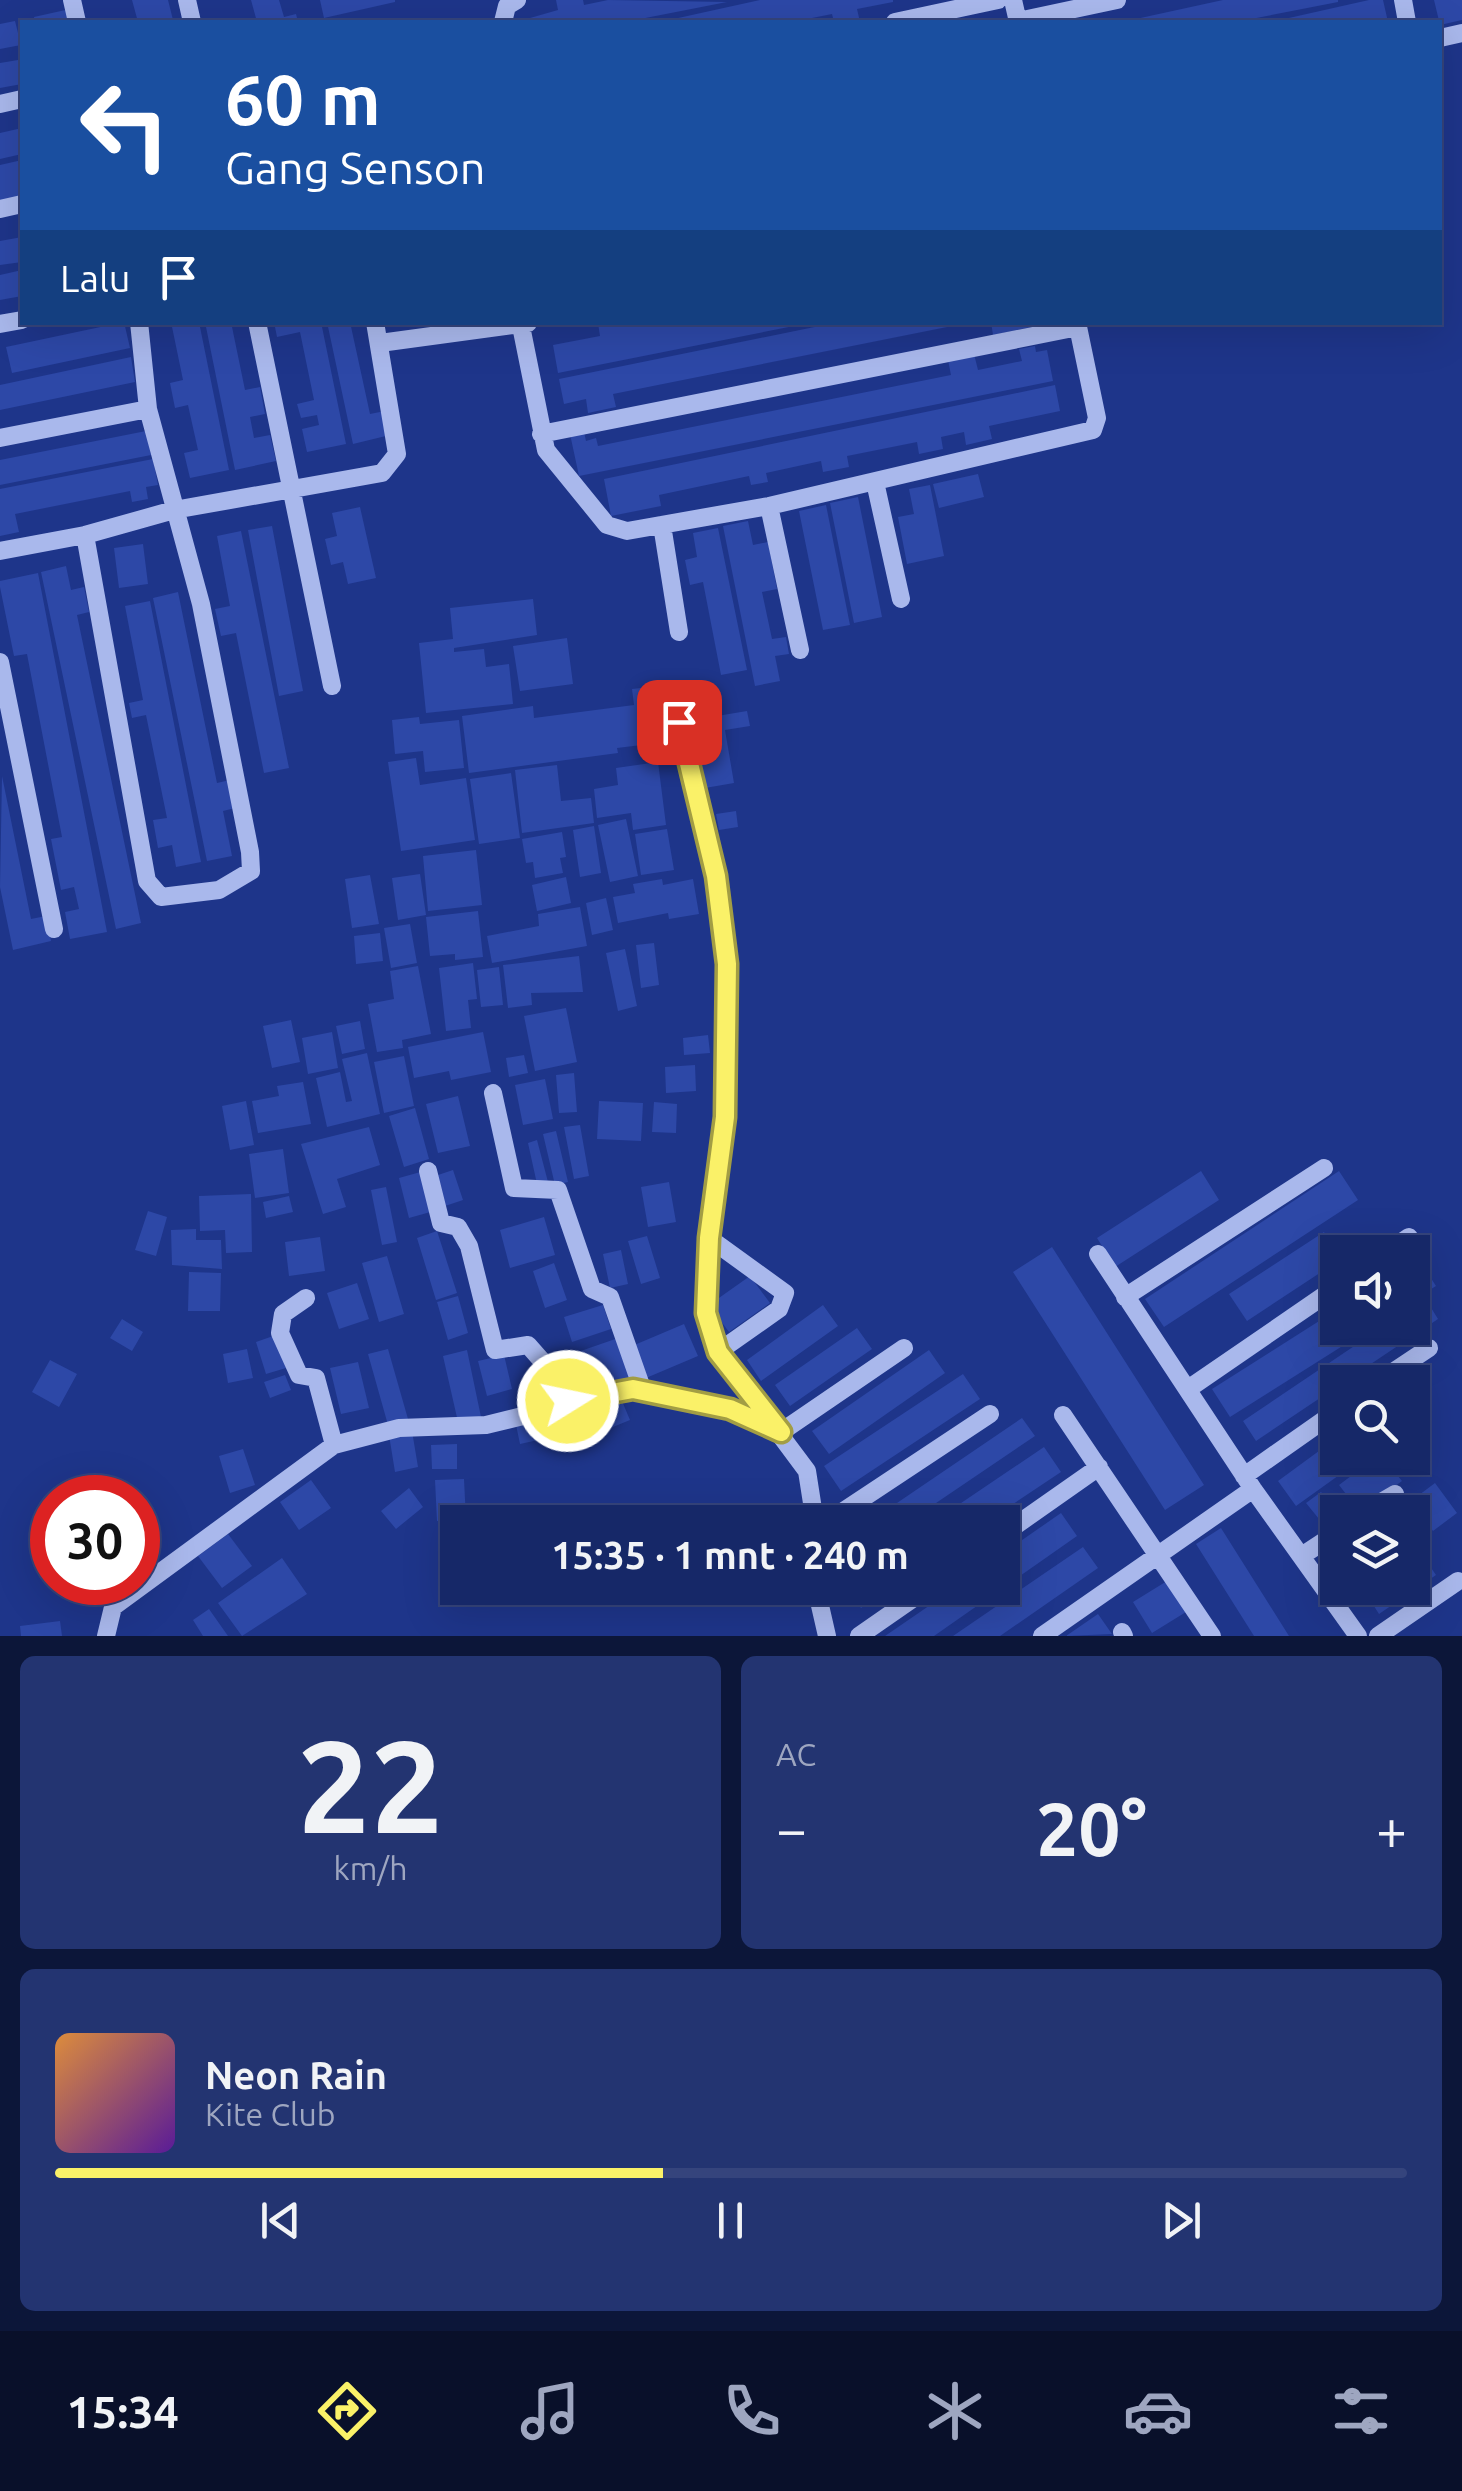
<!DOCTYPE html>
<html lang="id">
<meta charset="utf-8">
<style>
:root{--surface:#162868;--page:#233471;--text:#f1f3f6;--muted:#9ea6c0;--line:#35447c;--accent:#faf168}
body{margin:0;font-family:Ubuntu,sans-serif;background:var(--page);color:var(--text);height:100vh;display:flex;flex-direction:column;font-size:38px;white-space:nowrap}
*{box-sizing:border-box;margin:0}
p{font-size:32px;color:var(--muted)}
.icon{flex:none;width:55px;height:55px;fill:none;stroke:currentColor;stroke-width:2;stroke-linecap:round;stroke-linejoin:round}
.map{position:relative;height:1636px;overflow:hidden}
.panel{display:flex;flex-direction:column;gap:20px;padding:20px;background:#0c1639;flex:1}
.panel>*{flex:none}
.hud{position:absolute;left:20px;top:20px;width:1422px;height:305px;border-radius:0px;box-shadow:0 10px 40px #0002,0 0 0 2px var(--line);background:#1a4fa0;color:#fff;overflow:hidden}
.buttons{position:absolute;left:1320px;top:1235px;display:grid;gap:20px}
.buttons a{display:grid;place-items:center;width:110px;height:110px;border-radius:0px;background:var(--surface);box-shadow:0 10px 40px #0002,0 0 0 2px var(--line);font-size:50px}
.speed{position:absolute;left:30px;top:1475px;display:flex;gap:20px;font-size:50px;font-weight:700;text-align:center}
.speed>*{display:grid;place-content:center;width:130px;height:130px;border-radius:50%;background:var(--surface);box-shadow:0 10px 40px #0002,0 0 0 2px var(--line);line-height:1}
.speed .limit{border:15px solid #d22;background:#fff;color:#111}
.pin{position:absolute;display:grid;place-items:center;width:85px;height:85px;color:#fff;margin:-42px;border-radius:20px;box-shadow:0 5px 15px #0006}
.me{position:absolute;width:110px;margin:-55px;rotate:80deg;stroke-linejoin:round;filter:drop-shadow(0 0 8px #0008)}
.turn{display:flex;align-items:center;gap:35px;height:210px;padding:0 40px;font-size:45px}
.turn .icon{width:130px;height:130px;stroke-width:2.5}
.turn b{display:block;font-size:70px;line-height:85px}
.then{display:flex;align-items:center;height:95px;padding:0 40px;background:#0003;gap:20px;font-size:38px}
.big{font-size:75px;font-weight:700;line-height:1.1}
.panel .tile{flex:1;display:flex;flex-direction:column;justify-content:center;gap:15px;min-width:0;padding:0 35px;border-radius:15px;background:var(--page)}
.panel .dial{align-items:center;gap:0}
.dial b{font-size:130px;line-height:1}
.song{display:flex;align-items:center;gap:30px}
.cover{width:120px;height:120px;border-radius:15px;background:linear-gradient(135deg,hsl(30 70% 55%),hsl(270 70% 35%))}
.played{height:10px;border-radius:5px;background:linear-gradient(90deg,var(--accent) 45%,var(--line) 45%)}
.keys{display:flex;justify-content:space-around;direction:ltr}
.heat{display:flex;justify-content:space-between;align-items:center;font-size:55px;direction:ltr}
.panel .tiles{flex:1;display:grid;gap:20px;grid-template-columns:1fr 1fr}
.tile:last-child{grid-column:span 2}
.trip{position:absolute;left:440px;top:1505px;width:580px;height:100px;border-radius:0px;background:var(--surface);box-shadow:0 10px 40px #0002,0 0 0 2px var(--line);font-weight:700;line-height:100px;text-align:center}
.menu{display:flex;height:160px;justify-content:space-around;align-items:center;background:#09102a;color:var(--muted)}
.menu .icon{width:70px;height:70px}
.menu .active{color:var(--accent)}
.menu b{font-size:45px;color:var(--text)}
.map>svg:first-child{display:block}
</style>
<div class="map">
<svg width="1462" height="1636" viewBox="0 0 1462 1636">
<rect width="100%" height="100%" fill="#1e358a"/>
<path fill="#2d48a7" d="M 132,0 L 168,0 L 173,20 L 138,22 Z
M 251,0 L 279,0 L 284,17 L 296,14 L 298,22 L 257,22 Z
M 320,0 L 395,0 L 395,2 L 324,18 Z
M 556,0 L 583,0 L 584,5 L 608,0 L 727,2 L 625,22 L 516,22 L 558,10 Z
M 760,0 L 893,0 L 893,2 L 857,9 L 860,22 L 834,22 L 832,14 L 792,22 L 660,22 Z
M 1223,0 L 1338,0 L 1338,2 L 1236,22 L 1122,22 Z
M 1369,0 L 1383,0 L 1388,22 L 1271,22 Z
M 1434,0 L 1462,0 L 1462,20 L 1440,25 Z
M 70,9 L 73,22 L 35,22 L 34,17 Z
M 15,21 L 21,45 L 0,49 L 0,24 Z
M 18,60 L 22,84 L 0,88 L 0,63 Z
M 22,128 L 22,154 L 0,159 L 0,133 Z
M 22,160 L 22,201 L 0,206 L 0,165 Z
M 22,237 L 22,262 L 0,265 L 0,241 Z
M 22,270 L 22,296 L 0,300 L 0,275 Z
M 124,322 L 130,348 L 12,373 L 6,347 Z
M 171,322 L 199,322 L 229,470 L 190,478 L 184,453 L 198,450 L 188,405 L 175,408 L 170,383 L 183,380 Z
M 205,322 L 231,322 L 245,390 L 260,387 L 265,414 L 250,417 L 254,438 L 270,435 L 276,461 L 235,470 Z
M 274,322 L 321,322 L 346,444 L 307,452 L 302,429 L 319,425 L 317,415 L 301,418 L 297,404 L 314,400 L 300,332 L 277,337 Z
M 327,322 L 350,322 L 370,414 L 385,411 L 390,435 L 353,444 Z
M 648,322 L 648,326 L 667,322 L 804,324 L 558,373 L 553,345 L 600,336 L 598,323 Z
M 839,322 L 962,324 L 613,394 L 616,407 L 588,413 L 586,399 L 564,404 L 559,379 Z
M 991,322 L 1046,322 L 1046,324 L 993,335 Z
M 1035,346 L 1036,352 L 1047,350 L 1053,381 L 579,476 L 570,434 L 584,432 L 586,441 L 596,438 L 598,446 L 951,375 L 948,360 L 974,354 L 978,370 L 1022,361 L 1019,349 Z
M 131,357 L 135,382 L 0,410 L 0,385 Z
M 1055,385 L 1060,411 L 989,426 L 992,439 L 966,445 L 964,432 L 941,437 L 943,449 L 919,454 L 917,442 L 847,456 L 849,467 L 823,472 L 821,461 L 766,473 L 768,482 L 751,485 L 749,476 L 659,495 L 661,506 L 611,516 L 604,479 Z
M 146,431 L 151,455 L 0,485 L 0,460 Z
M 153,459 L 158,485 L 146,487 L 148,499 L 132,502 L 130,491 L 15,514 L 19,532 L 0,536 L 0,489 Z
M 978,474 L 984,497 L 939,508 L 933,484 Z
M 930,485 L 944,556 L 907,564 L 898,517 L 914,514 L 909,489 Z
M 858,497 L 882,617 L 854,623 L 830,503 Z
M 826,505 L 850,625 L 823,630 L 799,511 Z
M 360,507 L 376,578 L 348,584 L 343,562 L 331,565 L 325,539 L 337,536 L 332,513 Z
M 748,521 L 753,545 L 768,542 L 777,589 L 762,592 L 772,639 L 786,637 L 789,654 L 775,656 L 780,681 L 755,686 L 723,526 Z
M 272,526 L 303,691 L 279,696 L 248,530 Z
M 718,528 L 747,670 L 721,675 L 703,582 L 690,585 L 685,560 L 697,557 L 693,533 Z
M 241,531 L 289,768 L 264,773 L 236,633 L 221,636 L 215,609 L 230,606 L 217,536 Z
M 143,544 L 148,584 L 119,588 L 114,548 Z
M 66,566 L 71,590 L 84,587 L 89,612 L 77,615 L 141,923 L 116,929 L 41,572 Z
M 38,573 L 107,932 L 70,939 L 65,912 L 79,909 L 74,887 L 61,890 L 51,839 L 62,837 L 27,654 L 14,656 L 0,587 L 0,581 Z
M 178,592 L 217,783 L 230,780 L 235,808 L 223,811 L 232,856 L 207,861 L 153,598 Z
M 533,599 L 537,635 L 454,648 L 454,652 L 484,649 L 486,667 L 509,664 L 513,704 L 426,713 L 419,643 L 453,639 L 450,608 Z
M 150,601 L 201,862 L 176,867 L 172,845 L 158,848 L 153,820 L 167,818 L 146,715 L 132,718 L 129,703 L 143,700 L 125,606 Z
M 567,638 L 573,684 L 520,691 L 513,646 Z
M 659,686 L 666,742 L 617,748 L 618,753 L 469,773 L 462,716 L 533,706 L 534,718 L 634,705 L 632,689 Z
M 747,711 L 750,726 L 725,730 L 734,783 L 705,788 L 693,720 Z
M 419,717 L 420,724 L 459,720 L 464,768 L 425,772 L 423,751 L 395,754 L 392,720 Z
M 416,758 L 420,785 L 466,778 L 475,840 L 401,851 L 388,762 Z
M 658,762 L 666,825 L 633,830 L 631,813 L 597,818 L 594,789 L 618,785 L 616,768 Z
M 557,765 L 561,801 L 591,798 L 594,823 L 522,833 L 515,770 Z
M 511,773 L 520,838 L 479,844 L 470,779 Z
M 2,776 L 31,919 L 46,916 L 51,941 L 13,950 L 0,887 Z
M 736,811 L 738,827 L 719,830 L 716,814 Z
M 626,819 L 638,876 L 610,882 L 598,825 Z
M 594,826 L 601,873 L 580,877 L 573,830 Z
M 667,829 L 674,870 L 641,875 L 635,834 Z
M 562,832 L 566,857 L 560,858 L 563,873 L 535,878 L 533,862 L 526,863 L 522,839 Z
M 476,850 L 482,905 L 428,911 L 423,856 Z
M 420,874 L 426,915 L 398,920 L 392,878 Z
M 370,875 L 379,924 L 352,928 L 345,879 Z
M 566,877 L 571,903 L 537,911 L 532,885 Z
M 662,879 L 663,885 L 693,879 L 699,914 L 669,919 L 668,913 L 618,923 L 613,897 L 635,893 L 633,884 Z
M 606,898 L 613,930 L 592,935 L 586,903 Z
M 580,907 L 587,946 L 492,963 L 487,936 L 539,926 L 538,914 Z
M 478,911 L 483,957 L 455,960 L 455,954 L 430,956 L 426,917 Z
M 410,924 L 417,963 L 391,968 L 384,928 Z
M 380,933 L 383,961 L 356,964 L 354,936 Z
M 654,943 L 659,985 L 641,988 L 636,945 Z
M 625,949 L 637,1006 L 618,1011 L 606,953 Z
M 579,956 L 583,992 L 531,993 L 532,1005 L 508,1008 L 503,965 Z
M 473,963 L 477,999 L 468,1000 L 471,1028 L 446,1031 L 439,968 Z
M 418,966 L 431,1034 L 402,1040 L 403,1048 L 377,1052 L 368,1004 L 394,999 L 390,971 Z
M 499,967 L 503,1005 L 481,1007 L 477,970 Z
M 566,1008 L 577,1062 L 535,1071 L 524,1016 Z
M 291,1020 L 300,1062 L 272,1068 L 263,1026 Z
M 360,1021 L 365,1049 L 342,1054 L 336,1026 Z
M 332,1032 L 338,1068 L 308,1074 L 302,1038 Z
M 483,1032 L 491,1072 L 451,1080 L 449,1071 L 414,1078 L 408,1047 Z
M 708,1035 L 710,1053 L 684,1055 L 683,1038 Z
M 367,1053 L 380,1114 L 327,1127 L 316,1078 L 340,1072 L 346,1102 L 352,1101 L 342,1059 Z
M 524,1055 L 528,1073 L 509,1077 L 506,1058 Z
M 404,1056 L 414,1106 L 384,1113 L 374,1062 Z
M 695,1065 L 696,1091 L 666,1093 L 665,1067 Z
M 574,1073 L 577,1112 L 559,1113 L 556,1075 Z
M 545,1079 L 553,1119 L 523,1125 L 515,1085 Z
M 303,1082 L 311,1124 L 258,1133 L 252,1101 L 279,1096 L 277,1086 Z
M 458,1096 L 470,1146 L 438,1153 L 426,1104 Z
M 246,1101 L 254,1145 L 230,1150 L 222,1106 Z
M 599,1101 L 643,1103 L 641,1141 L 597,1139 Z
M 654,1102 L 677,1104 L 676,1133 L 652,1132 Z
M 415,1108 L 429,1159 L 404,1167 L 389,1116 Z
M 580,1125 L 589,1176 L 574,1179 L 564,1127 Z
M 369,1127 L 380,1165 L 337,1179 L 346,1207 L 323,1214 L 301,1144 Z
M 556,1131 L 568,1182 L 555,1185 L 543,1134 Z
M 537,1140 L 548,1182 L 537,1184 L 528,1143 Z
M 283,1149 L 289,1193 L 255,1198 L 249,1154 Z
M 453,1170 L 463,1200 L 445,1206 L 435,1176 Z
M 424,1171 L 434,1211 L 409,1218 L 399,1178 Z
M 1201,1171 L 1219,1200 L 1115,1267 L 1097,1238 Z
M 1339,1171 L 1358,1200 L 1164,1327 L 1145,1299 Z
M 669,1182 L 676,1222 L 648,1227 L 641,1187 Z
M 386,1187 L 397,1242 L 382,1245 L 371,1190 Z
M 251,1194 L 252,1252 L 226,1253 L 225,1230 L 200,1231 L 199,1196 Z
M 289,1196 L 293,1212 L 266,1218 L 263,1202 Z
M 148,1211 L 167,1217 L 156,1256 L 135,1250 Z
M 544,1217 L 555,1255 L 510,1268 L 500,1230 Z
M 196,1229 L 196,1240 L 221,1240 L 222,1269 L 172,1265 L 171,1230 Z
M 437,1231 L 457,1293 L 436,1300 L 417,1238 Z
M 1324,1232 L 1338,1261 L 1247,1321 L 1229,1294 Z
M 647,1236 L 660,1278 L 641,1284 L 628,1241 Z
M 320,1237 L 325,1271 L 289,1276 L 285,1242 Z
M 1052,1247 L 1204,1485 L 1165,1510 L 1013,1272 Z
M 621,1250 L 628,1284 L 610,1288 L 603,1254 Z
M 387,1256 L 404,1314 L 379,1322 L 362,1263 Z
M 1418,1258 L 1436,1286 L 1412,1301 L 1412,1261 Z
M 554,1263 L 567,1300 L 545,1308 L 533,1271 Z
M 189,1272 L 221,1273 L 220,1311 L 188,1311 Z
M 750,1276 L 770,1303 L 729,1332 L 709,1305 Z
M 357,1283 L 369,1319 L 339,1329 L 327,1293 Z
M 458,1296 L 468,1333 L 448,1340 L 437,1302 Z
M 1425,1298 L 1438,1319 L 1256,1441 L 1243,1421 L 1381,1328 L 1412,1328 L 1412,1307 Z
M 603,1305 L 611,1329 L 572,1342 L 564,1317 Z
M 823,1305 L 838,1326 L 761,1381 L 747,1360 Z
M 1338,1309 L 1338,1328 L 1371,1328 L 1230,1417 L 1212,1389 Z
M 122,1319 L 143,1332 L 132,1351 L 110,1338 Z
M 684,1324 L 698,1356 L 646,1378 L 632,1346 Z
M 857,1328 L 872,1349 L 790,1406 L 775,1385 Z
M 276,1335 L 286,1368 L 266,1374 L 256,1342 Z
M 621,1337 L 637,1379 L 592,1396 L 575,1353 Z
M 247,1349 L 253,1378 L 228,1383 L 223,1354 Z
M 388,1349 L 408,1419 L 388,1425 L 368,1354 Z
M 467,1350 L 481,1417 L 458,1422 L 443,1356 Z
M 929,1350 L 945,1373 L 829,1454 L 812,1431 Z
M 504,1355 L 512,1389 L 487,1396 L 478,1361 Z
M 50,1360 L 77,1374 L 59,1407 L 32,1392 Z
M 358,1362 L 369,1408 L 341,1414 L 330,1368 Z
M 963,1374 L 980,1399 L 841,1491 L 824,1466 Z
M 285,1375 L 291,1390 L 270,1398 L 264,1382 Z
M 619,1394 L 630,1420 L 581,1440 L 570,1414 Z
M 559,1410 L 565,1434 L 520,1444 L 515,1420 Z
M 1022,1418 L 1035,1436 L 908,1522 L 869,1522 Z
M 412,1431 L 418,1467 L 395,1472 L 389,1435 Z
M 1338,1437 L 1338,1458 L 1363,1458 L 1296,1506 L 1278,1481 Z
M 457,1444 L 457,1469 L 432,1469 L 431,1445 Z
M 1044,1447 L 1061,1472 L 986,1522 L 933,1522 Z
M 243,1449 L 255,1485 L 230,1493 L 219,1456 Z
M 1375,1458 L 1383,1458 L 1402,1481 L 1360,1512 L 1339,1485 Z
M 464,1479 L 466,1520 L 437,1521 L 435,1480 Z
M 311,1480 L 331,1508 L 299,1530 L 280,1502 Z
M 1435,1483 L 1457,1513 L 1433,1531 L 1411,1501 Z
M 409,1488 L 423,1507 L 396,1529 L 381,1511 Z
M 1321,1492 L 1338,1512 L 1338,1531 L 1332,1535 L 1306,1503 Z
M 1061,1513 L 1077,1536 L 934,1636 L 885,1636 L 955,1588 L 1002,1588 L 1002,1554 Z
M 1221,1528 L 1289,1636 L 1254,1636 L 1196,1544 Z
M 228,1534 L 252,1566 L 222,1588 L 198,1556 Z
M 1083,1547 L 1098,1568 L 1000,1636 L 953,1636 Z
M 1421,1553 L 1436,1575 L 1379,1614 L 1365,1592 L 1372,1588 L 1412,1588 L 1412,1559 Z
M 282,1558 L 307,1594 L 242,1636 L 218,1603 Z
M 1167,1581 L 1186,1612 L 1152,1633 L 1133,1602 Z
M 847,1588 L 891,1588 L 861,1608 Z
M 209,1609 L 228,1636 L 203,1636 L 193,1620 Z
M 1098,1614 L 1112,1634 L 1066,1636 Z
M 60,1621 L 62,1636 L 21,1636 L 20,1626 Z"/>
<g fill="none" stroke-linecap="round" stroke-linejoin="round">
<path stroke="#a9b8ec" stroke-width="18" d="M 72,0 L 77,22
M 187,0 L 192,22
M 1013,0 L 1018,22
M 1403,0 L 1407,22
M 1018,21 L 1117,0
M 503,22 L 507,6 L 517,0
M 895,22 L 998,0
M 1440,38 L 1462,33
M 0,104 L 22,99
M 0,209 L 22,204
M 257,322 L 332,686
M 0,324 L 22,320
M 521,326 L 546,450 L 607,525 L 627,531 L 769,506 L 1093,430 L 1097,418 L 1077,322
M 380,343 L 528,323
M 541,434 L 1078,327
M 0,438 L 148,409
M 875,482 L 901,599
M 769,506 L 800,650
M 662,525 L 679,632
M 85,535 L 147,881 L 161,897 L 219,890 L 251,871 L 250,852 L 201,604 L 148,409 L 139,322
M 0,551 L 85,535 L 174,510 L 382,473 L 397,454 L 375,322
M 0,662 L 54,929
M 679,722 L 716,876 L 727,965 L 725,1117 L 709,1238 L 706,1313 L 718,1352 L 807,1471 L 815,1522
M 493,1093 L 514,1188 L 558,1190 L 592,1289 L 610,1297 L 644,1394
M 428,1171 L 441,1223 L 458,1227 L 469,1246 L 495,1350 L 528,1345 L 543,1362 L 556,1405
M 709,1238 L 785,1293 L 779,1309 L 718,1352
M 1387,1252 L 1409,1237
M 1098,1254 L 1253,1489 L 1358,1636
M 1125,1297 L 1324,1168
M 306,1298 L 283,1314 L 280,1333 L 299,1375 L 316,1378 L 334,1445
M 1378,1382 L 1429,1348
M 1188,1389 L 1338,1286
M 1063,1415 L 1212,1636
M 1244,1476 L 1338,1410
M 1364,1512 L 1395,1494
M 827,1522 L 990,1414
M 1002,1535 L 1099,1467
M 1303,1555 L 1338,1532
M 816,1588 L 827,1636
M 1122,1632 L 1124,1636
M 106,1636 L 113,1607 L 334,1445 L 399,1428 L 486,1425 L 633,1389 L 730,1409 L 781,1432 L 904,1348
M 859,1636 L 928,1588
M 1042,1636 L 1253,1489
M 1378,1636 L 1458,1581"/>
</g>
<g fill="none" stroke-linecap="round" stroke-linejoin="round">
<defs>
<path id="route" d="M 568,1401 L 633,1389 L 730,1409 L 781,1432 L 718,1352 L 706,1313 L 709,1238 L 725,1117 L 727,964 L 716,876 L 679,722"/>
</defs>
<use href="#route" stroke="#a29d44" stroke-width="25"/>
<use href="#route" stroke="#faf168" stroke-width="18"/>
</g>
</svg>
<div class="buttons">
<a><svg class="icon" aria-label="sound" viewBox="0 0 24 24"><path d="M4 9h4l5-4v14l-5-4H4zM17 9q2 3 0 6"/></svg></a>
<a><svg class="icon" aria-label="search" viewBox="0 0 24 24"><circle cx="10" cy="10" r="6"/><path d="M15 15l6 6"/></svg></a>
<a><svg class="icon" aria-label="layers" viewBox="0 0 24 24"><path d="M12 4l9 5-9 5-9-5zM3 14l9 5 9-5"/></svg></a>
</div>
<div class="speed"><div class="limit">30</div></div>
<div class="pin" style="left:679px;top:722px;background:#d93025"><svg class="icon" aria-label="arrive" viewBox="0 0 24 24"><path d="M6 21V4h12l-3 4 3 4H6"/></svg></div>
<svg class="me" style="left:568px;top:1401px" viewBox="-20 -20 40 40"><circle r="17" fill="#faf168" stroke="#fff" stroke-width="3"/><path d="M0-11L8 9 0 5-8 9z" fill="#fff"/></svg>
<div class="trip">15:35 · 1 mnt · 240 m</div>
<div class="hud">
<div class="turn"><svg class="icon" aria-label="left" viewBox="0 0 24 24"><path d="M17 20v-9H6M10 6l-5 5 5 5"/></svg><div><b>60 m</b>Gang Senson</div></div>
<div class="then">Lalu<svg class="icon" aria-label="arrive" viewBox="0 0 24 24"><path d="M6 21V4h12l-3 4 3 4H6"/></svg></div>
</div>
</div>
<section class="panel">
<div class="tiles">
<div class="tile dial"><b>22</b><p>km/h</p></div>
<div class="tile"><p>AC</p>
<div class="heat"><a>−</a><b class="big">20°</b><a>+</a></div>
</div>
<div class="tile">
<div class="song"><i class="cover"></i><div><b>Neon Rain</b><p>Kite Club</p></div></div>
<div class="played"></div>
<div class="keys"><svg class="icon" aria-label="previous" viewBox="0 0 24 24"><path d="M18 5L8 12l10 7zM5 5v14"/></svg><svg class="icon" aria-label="pause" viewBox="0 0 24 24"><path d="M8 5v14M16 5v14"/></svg><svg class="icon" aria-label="next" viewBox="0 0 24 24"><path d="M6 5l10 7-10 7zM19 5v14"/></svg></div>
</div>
</div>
</section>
<nav class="menu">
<b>15:34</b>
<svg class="icon active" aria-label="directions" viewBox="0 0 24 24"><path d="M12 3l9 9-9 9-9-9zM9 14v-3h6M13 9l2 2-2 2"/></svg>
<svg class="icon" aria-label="music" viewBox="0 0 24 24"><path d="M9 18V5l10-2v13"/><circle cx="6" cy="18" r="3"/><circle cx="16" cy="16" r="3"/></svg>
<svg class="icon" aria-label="phone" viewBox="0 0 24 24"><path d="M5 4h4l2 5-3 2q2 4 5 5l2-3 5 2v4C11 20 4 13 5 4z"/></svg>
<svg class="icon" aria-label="climate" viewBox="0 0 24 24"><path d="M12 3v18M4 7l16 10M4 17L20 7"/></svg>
<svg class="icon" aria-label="car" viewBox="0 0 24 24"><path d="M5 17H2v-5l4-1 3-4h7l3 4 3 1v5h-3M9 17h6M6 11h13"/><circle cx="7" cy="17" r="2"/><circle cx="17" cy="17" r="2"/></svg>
<svg class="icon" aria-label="filters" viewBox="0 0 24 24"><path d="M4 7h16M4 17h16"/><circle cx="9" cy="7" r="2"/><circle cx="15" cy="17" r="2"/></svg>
</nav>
